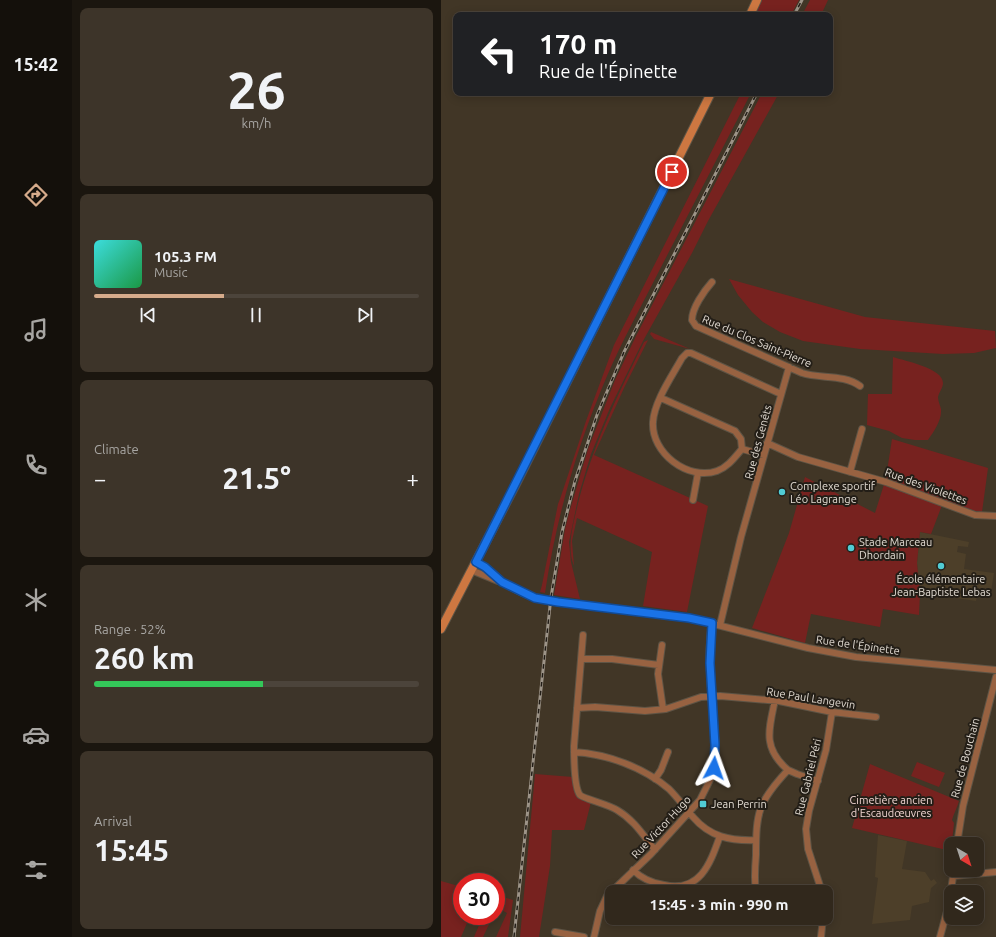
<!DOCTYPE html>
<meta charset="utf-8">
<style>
:root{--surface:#31281c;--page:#3d3429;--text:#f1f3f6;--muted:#a8a6a3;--line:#4c443b;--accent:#d6ab8b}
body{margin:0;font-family:Ubuntu,sans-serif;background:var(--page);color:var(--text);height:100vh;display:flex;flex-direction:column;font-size:15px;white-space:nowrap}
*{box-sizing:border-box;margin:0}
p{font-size:13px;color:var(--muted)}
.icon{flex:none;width:22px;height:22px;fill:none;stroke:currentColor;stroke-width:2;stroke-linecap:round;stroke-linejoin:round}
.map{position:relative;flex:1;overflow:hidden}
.panel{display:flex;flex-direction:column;gap:8px;padding:8px;background:#1b160f;width:369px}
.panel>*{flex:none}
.guide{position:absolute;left:12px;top:12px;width:380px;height:84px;border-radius:8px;box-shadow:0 2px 10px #0003,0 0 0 1px var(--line);background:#202124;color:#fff;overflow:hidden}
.needle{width:26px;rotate:141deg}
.tools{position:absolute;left:503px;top:837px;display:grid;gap:8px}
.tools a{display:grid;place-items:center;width:40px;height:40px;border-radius:8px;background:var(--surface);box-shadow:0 2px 10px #0003,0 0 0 1px var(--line);font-size:20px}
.speed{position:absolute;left:12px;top:873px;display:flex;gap:8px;font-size:20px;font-weight:700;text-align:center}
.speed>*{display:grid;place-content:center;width:52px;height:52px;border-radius:50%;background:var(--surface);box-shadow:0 2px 10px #0003,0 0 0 1px var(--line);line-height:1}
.speed .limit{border:6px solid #d22;background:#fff;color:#111}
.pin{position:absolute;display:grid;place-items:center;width:34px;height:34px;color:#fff;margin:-17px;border:2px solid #fff;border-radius:50%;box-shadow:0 1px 4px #0007}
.me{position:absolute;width:44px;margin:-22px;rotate:4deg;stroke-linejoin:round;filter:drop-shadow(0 0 3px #0008)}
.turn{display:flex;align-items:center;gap:14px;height:84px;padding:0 20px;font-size:18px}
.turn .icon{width:52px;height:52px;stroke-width:2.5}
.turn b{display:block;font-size:28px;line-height:34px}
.big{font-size:30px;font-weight:700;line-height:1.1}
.panel .card{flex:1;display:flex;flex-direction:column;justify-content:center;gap:6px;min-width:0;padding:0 14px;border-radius:8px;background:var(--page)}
.panel .dial{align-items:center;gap:0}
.dial b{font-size:52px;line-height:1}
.song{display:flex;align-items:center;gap:12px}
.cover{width:48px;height:48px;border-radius:6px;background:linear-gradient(135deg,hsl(180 70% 55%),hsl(140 70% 35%))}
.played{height:4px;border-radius:2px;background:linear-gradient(90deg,var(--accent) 40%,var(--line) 40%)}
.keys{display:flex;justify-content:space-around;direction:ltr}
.heat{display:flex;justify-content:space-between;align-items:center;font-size:22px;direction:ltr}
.charge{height:6px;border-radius:3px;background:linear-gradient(90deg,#34c759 52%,var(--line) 0)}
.trip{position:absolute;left:164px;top:885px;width:228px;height:40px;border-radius:8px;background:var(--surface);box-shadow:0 2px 10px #0003,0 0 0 1px var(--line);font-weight:700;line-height:40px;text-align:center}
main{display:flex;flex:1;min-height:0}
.menu{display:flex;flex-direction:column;width:72px;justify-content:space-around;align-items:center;background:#14100b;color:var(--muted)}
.menu .icon{width:28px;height:28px}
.menu .on{color:var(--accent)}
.menu b{font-size:18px;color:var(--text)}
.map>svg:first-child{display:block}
</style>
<main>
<nav class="menu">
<b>15:42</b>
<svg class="icon on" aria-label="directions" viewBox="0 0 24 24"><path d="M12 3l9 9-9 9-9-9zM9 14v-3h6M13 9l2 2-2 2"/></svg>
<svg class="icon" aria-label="music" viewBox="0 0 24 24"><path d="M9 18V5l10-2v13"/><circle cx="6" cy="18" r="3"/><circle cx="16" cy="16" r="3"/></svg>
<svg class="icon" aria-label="phone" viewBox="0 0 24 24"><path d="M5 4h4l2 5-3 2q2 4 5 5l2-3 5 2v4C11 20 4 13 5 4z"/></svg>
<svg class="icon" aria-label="climate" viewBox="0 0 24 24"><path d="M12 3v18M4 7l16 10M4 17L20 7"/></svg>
<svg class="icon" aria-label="car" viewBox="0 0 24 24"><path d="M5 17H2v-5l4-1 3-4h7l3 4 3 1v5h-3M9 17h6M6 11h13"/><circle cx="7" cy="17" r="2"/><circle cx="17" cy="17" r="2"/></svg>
<svg class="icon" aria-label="filters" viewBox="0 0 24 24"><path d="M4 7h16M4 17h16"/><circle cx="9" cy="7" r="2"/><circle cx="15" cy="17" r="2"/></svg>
</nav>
<section class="panel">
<div class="card dial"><b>26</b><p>km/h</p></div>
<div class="card">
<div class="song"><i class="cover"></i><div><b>105.3 FM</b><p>Music</p></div></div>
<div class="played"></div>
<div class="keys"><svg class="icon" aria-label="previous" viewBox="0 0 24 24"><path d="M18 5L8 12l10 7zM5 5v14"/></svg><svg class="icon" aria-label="pause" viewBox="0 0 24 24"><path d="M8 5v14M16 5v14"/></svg><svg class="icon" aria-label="next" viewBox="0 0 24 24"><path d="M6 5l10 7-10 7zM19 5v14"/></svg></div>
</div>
<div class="card"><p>Climate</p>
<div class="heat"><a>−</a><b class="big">21.5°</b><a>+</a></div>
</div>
<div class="card"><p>Range · 52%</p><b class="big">260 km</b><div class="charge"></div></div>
<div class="card"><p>Arrival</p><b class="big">15:45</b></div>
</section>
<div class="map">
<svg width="555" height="937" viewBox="0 0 555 937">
<rect width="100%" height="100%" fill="#413626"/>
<path fill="#4d3f29" d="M 479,532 L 528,542 L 527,547 L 517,546 L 516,552 L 525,554 L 523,569 L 553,573 L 549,598 L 536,596 L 535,601 L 479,593 L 476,563 Z
M 437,835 L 466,841 L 461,869 L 484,872 L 490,881 L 493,879 L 496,883 L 490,888 L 488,902 L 471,906 L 469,920 L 431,924 L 437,878 L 434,877 Z"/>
<path fill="#77221f" d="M 321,0 L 358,0 L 350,15 L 314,15 Z
M 369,0 L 387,0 L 380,15 L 361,15 Z
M 300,93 L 310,93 C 279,153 248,213 217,273 C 200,307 181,341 166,376 C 136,446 115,518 104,593 L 99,592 L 101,585 L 117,504 L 119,499 L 145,421 L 173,345 Z
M 321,93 L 338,93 L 267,221 L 251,253 L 202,341 L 169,408 L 150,454 L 138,494 L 128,542 L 130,562 L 139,599 L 113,595 L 124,529 L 128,513 L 147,449 L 174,380 L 195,336 Z
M 288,279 L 424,317 L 554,331 L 555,348 L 533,353 L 502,354 L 419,349 L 362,341 L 339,332 L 322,322 L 311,312 L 297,295 Z
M 210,332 L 249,349 L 213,339 L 209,334 Z
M 207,340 L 183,388 L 153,455 L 267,506 L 246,612 L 202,606 L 211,552 L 136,518 L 131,541 L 133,566 C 126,549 131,529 135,512 C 149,451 175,398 203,342 Z
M 452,357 C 464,361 502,368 502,383 C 502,388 498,392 497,397 C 497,401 499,405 500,409 C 501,420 493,431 487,440 L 474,440 L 461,438 L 448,431 L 426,425 L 427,394 L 451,394 Z
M 451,439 L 547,468 L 541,512 L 534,511 L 503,500 L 490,534 L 479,532 L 476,563 L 479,593 L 478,615 L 442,609 L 439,627 L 370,614 L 364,643 L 311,628 L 348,533 L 364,477 L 434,513 L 445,478 Z
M 476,762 L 504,773 L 498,787 L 470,776 Z
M 429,764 L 518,801 C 516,808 513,813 511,820 L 513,823 L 510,851 L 411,828 Z
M 94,774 L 132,777 L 135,796 L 142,801 L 150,802 L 143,830 L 111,830 L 109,866 L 98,937 L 79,937 Z
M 0,881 L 21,887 L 21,916 L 29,916 L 20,937 L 0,937 Z
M 55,895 L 72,900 L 67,937 L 55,937 L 66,913 L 55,907 Z
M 42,916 L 52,916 L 42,937 L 33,937 Z"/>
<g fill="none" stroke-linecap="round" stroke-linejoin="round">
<defs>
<path id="minor" d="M 271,282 C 263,291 251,308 251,320 L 255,326 L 361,373 C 379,379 403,374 419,386
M 220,398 L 294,431 L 300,439 L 301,449
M 326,443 L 357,457 L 445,482 L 534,515 L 555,516
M 301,449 C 294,457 287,467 276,471 C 247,481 210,453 212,422 C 213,402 231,376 241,358 L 246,353 L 250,353 L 340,394
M 301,449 L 323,455
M 409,472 L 421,429
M 252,500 L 257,473
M 35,562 C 44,567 51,575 60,581 C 72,589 88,597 103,600 L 253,619 L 367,648 L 415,657 L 555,670
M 30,570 L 57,581
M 279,625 L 300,537 L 348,367
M 142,635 L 133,746 C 133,756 133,788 139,795 C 141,798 169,805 176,810 C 193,820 202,835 214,850
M 221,645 L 217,674 L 222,709
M 141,659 L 171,659 L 218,665
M 136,708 L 154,707 L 204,711 L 225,709 L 260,697 L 279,696 L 338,701 L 391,712 L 435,717
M 133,752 C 166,754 202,767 228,789 C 237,798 244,808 252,817 C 269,837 289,841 315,840
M 347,770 L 356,774 L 377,781
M 214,779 L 220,770 L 227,752
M 516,844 L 522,806 L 555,677
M 192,870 C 201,879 211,883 223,885 C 259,893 269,864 279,836
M 512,876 L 555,872
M 315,892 C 313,880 314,867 315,855 C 315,812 317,802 347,770 C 321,748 328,729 334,700
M 381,892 L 367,849 L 365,829 L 368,811 L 385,750 L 391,712
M 114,932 L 143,937
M 153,937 L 159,911 L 166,896 L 210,854 L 259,800 L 270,778 L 275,755 C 274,712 264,667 271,623
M 380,937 L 382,918
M 499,937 L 508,904 L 513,870"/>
<path id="secondary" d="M 309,15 L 316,0
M 0,629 L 76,482 L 270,93"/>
</defs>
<use href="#minor" stroke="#5e5445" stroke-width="8"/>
<use href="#secondary" stroke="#5e5445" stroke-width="10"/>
<use href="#minor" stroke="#986241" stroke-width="6"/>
<use href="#secondary" stroke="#cd7741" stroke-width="8"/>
<defs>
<path id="rail" d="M 353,15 L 361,0
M 73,937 L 110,597 L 121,532 L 134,481 L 156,415 L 183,352 L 316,93"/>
</defs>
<use href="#rail" stroke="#9d9488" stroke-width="3"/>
<use href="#rail" stroke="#231e17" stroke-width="1.5" stroke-dasharray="4.5" stroke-linecap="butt"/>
</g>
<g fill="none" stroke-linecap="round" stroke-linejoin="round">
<defs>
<path id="route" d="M 231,172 L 35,562 L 44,567 L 61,582 L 94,598 L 117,602 L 248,618 L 271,623 L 269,663 L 274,745 L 273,768"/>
</defs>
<use href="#route" stroke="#114b97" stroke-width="10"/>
<use href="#route" stroke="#1a73e8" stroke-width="7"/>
</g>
<g fill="#51ccd4" stroke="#231e17" stroke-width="1.5">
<circle cx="341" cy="492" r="4"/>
<circle cx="410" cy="548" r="4"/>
<circle cx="500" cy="566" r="4"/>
<rect x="258" y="800" width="8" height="8" rx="2"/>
</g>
<g text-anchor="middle" stroke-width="4" stroke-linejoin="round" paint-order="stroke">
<g font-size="11" fill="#e1dad1" stroke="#231e17">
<text transform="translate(316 341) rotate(23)" y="4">Rue du Clos Saint-Pierre</text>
<text transform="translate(317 442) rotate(-75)" y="4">Rue des Genêts</text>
<text transform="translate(485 486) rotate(20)" y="4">Rue des Violettes</text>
<text transform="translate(417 645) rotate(8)" y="4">Rue de l'Épinette</text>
<text transform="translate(370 698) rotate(9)" y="4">Rue Paul Langevin</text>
<text transform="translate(524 758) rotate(-75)" y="4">Rue de Bouchain</text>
<text transform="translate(367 777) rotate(-76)" y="4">Rue Gabriel Péri</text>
<text transform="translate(220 827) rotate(-47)" y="4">Rue Victor Hugo</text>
</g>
<g font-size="11" fill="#e1dad1" stroke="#231e17" text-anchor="start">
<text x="349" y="490">Complexe sportif<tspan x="349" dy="13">Léo Lagrange</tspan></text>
<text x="418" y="546">Stade Marceau<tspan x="418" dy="13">Dhordain</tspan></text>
<text x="500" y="583" text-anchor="middle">École élémentaire<tspan x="500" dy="13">Jean-Baptiste Lebas</tspan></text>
<text x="270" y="808">Jean Perrin</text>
</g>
<g font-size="11" fill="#f0d4d0" stroke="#231e17">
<text x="450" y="804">Cimetière ancien<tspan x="450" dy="13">d'Escaudœuvres</tspan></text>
</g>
</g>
</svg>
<div class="tools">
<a><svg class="needle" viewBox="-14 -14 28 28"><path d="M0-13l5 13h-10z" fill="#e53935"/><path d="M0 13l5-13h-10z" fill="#a8a6a3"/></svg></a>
<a><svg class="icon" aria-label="layers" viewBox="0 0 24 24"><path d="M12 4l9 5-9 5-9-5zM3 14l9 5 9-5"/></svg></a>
</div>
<div class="speed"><div class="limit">30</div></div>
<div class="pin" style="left:231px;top:172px;background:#d93025"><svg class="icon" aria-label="arrive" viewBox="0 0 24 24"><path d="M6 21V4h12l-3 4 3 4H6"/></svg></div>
<svg class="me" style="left:273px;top:768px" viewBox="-20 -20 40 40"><path d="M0-17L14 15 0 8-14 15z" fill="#1a73e8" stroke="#fff" stroke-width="4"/></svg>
<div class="trip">15:45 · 3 min · 990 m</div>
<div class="guide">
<div class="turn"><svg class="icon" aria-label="left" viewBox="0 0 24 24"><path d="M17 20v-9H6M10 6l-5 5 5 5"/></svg><div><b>170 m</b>Rue de l'Épinette</div></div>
</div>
</div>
</main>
